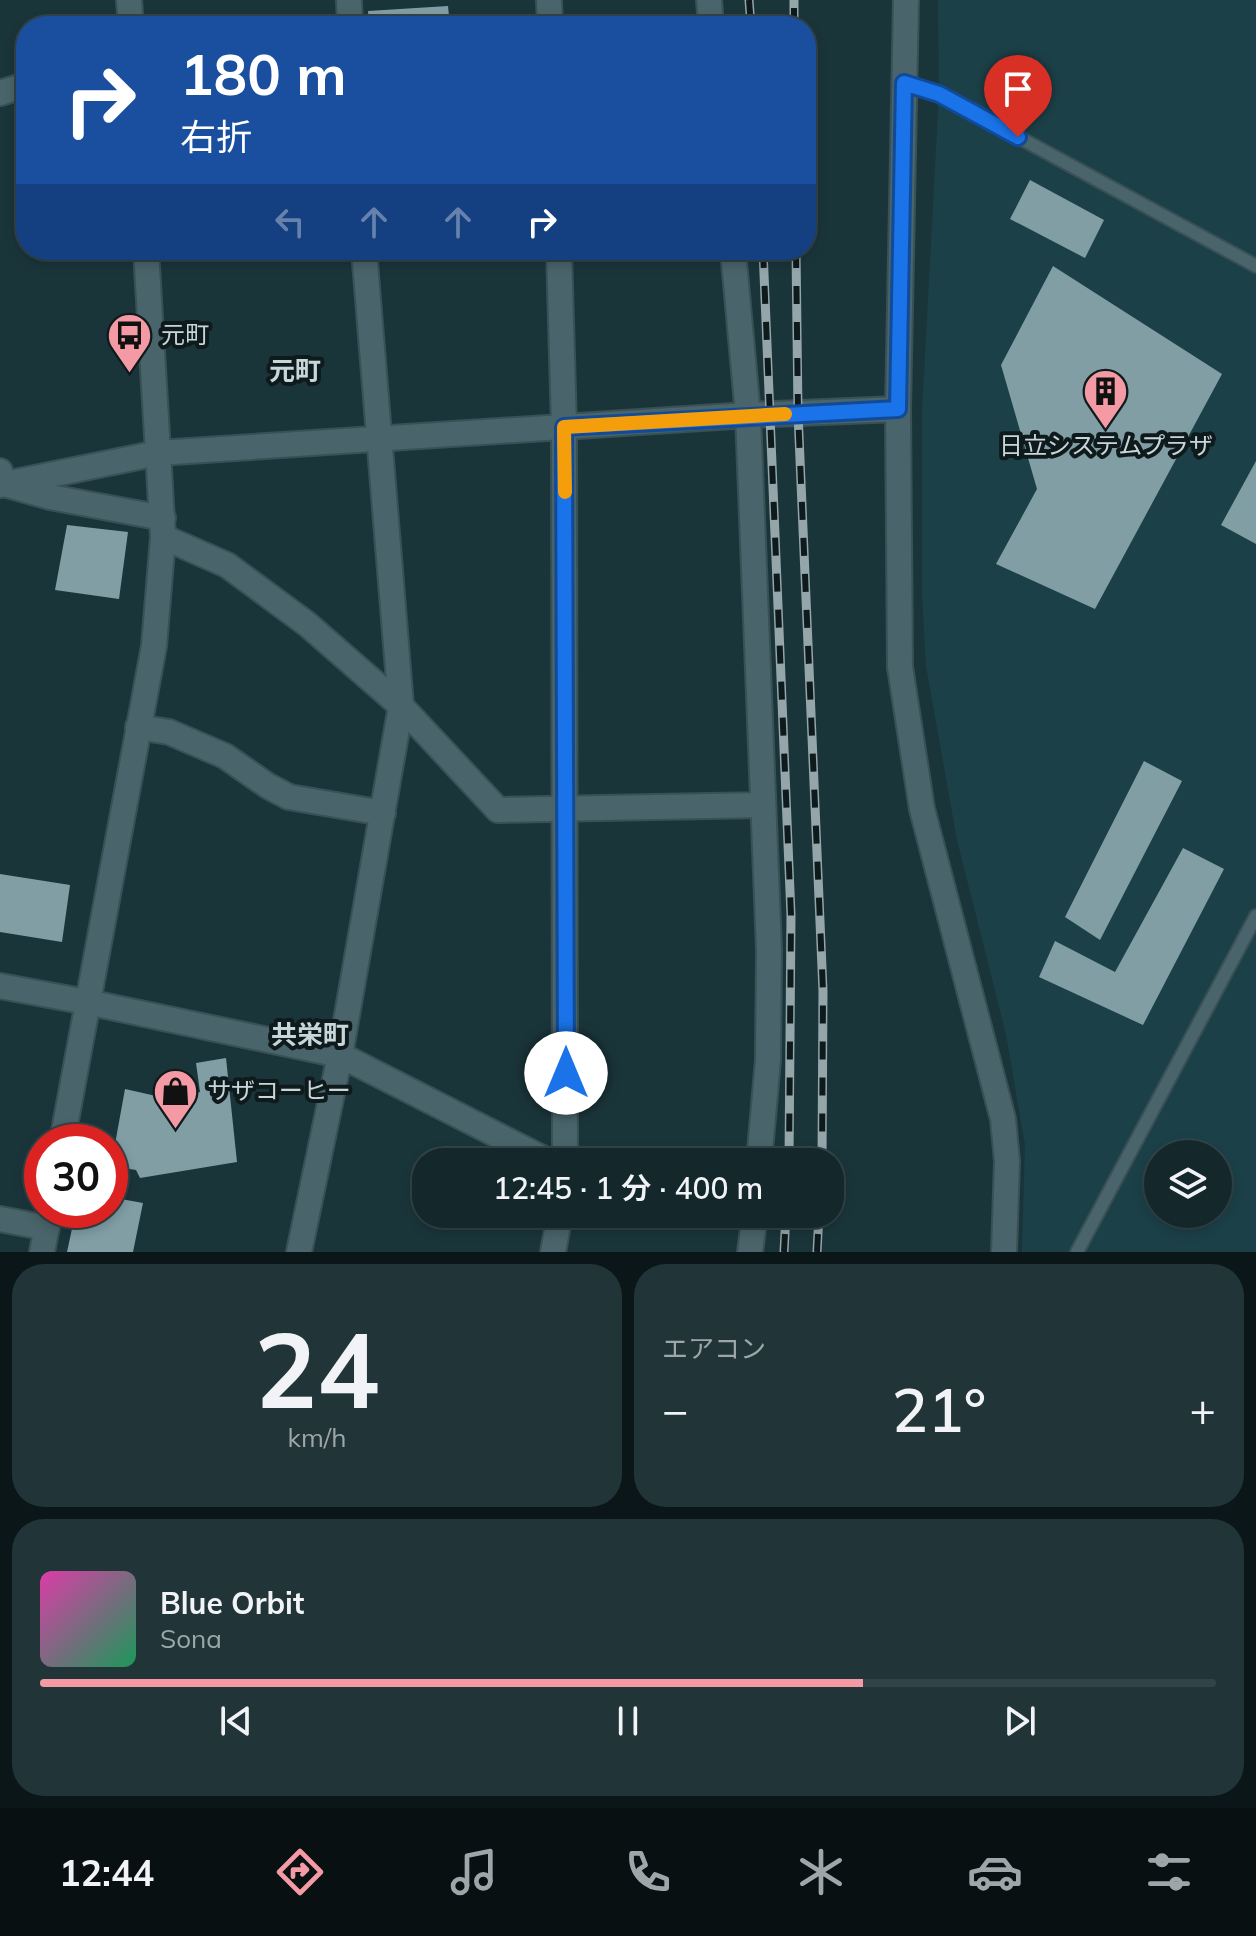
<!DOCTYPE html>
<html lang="ja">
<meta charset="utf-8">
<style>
:root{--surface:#14282c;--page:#213438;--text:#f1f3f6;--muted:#9da6a9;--line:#334448;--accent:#f49aa5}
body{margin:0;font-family:Mulish,"Noto Sans JP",sans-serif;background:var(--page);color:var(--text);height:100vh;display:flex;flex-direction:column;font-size:30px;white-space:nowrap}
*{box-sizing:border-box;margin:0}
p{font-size:26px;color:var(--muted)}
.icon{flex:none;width:44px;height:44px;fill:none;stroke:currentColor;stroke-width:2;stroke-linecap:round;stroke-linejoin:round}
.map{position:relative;height:1252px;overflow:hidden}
.panel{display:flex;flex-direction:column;gap:12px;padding:12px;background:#0b1618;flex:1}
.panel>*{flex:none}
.hud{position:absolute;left:16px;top:16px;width:800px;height:244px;border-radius:32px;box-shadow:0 4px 12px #0003,0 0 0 2px var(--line);background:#1a4fa0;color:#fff;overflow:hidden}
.tools{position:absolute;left:1144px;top:1140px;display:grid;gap:16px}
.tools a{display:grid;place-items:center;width:88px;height:88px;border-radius:50%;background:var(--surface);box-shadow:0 4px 12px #0003,0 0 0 2px var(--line);font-size:40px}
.speed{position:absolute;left:24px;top:1124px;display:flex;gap:16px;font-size:40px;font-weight:700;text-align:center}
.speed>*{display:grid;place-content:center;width:104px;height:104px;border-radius:50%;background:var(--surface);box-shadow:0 4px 12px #0003,0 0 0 2px var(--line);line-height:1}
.speed .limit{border:12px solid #d22;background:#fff;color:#111}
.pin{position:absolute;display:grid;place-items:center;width:68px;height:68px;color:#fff;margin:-82px -34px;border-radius:50% 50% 50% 0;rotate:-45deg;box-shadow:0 0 8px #0007}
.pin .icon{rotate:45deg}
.me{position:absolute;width:88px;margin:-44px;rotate:0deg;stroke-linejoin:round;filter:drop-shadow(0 0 6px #0008)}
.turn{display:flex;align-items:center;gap:28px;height:168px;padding:0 32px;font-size:36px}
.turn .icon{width:104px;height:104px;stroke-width:2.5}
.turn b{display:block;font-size:56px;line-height:68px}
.lanes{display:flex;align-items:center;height:76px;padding:0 32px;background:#0003;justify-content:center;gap:40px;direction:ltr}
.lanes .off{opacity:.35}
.big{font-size:60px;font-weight:600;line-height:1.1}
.panel .card{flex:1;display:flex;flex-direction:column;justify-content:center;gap:12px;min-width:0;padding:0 28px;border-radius:32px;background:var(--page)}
.panel .dial{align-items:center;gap:0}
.dial b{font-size:104px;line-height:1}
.song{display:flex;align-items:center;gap:24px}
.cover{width:96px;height:96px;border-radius:12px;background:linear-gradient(135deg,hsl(320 70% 55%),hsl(150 70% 35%))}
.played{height:8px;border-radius:4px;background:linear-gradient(90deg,var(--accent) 70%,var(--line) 70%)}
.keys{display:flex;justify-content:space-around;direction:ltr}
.heat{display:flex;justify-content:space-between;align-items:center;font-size:44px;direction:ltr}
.panel .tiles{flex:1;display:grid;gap:12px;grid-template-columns:1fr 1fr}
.card:last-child{grid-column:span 2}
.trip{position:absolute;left:412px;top:1148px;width:432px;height:80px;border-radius:32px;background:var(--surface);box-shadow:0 4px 12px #0003,0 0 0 2px var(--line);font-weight:600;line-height:80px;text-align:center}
.menu{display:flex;height:128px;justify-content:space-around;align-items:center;background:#081012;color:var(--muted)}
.menu .icon{width:56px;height:56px}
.menu .active{color:var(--accent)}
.menu b{font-size:36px;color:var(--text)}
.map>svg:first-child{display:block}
</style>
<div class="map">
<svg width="1256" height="1252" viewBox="0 0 1256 1252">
<rect width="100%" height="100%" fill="#1a353a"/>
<path fill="#1c4048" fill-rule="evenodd" d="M 938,0 L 1256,0 L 1256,1252 L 1022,1252 L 1025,1145 L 1006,1034 L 957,840 L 926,666 L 922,592 L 922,412 L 939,94 ZM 1158,1154 L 1218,1154 L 1218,1214 L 1158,1214 Z"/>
<path fill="#809ea4" d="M 448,6 L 450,26 L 369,26 L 368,11 Z
M 1030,180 L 1104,220 L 1085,258 L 1010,219 Z
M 1053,266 L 1222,374 L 1095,609 L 996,564 L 1037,489 L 1001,365 Z
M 1256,461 L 1256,544 L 1221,525 Z
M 67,525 L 128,532 L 119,599 L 55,590 Z
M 1144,761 L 1182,781 L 1100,940 L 1065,917 Z
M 1183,848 L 1224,869 L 1143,1025 L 1039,977 L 1055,941 L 1115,972 Z
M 0,874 L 70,885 L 62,942 L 0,932 Z
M 226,1058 L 237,1162 L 140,1178 L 136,1170 L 111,1166 L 125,1089 L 165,1098 L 200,1092 L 196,1063 Z
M 110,1197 L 143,1203 L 133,1252 L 67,1252 L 76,1210 L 110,1210 Z"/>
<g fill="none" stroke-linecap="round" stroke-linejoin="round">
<defs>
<path id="service" d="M 904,83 L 939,94 L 1256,266
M 1077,1252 L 1256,916"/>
<path id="minor" d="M 349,0 L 350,26
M 549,0 L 550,26
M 709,0 L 711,26
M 0,93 L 26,85
M 559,250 L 564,427 L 565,1162
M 733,250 L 748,415 L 769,950 L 768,1060 L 759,1162
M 158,453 L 748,415 L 898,409
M 0,471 L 4,484 L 50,497 L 163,518
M 163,537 L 227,565 L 307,624 L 401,706 L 498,810 L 763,805
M 138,727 L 169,732 L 225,756 L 268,786 L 289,797 L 383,813
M 0,986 L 87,1002 L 340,1055 L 550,1162
M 299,1252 L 340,1055 L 401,706 L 364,250
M 553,1252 L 560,1214
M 750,1252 L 755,1214"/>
<path id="tertiary" d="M 129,0 L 131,26
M 906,0 L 898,409 L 900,667 L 922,809 L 1003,1119 L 1007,1161 L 1004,1252
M 0,485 L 158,453
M 62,1142 L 154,646 L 163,537 L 146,250
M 0,1219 L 47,1228
M 42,1252 L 50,1210"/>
</defs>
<use href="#service" stroke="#395055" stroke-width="16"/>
<use href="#minor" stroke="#395055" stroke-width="28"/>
<use href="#tertiary" stroke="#395055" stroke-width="28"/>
<use href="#service" stroke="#49646a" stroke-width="12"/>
<use href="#minor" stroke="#49646a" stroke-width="24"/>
<use href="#tertiary" stroke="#49646a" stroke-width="24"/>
<defs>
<path id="rail" d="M 749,0 L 751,26
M 794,26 L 794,0
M 763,250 L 791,915 L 789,1162
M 796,250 L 798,413 L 823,991 L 822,1162
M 784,1252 L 786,1214
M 817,1252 L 819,1214"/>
</defs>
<use href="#rail" stroke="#94a6aa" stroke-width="9"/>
<use href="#rail" stroke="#0f1a1d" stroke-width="6" stroke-dasharray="18" stroke-linecap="butt"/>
</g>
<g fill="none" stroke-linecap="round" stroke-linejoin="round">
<defs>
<path id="route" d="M 566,1073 L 564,427 L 898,409 L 904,83 L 939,94 L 1018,137"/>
</defs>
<use href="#route" stroke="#114b97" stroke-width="20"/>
<use href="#route" stroke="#1a73e8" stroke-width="14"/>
<path stroke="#f59e0b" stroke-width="14" d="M 565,492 L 564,427 L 785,414"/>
</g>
<defs>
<symbol id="bus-pin" viewBox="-11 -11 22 30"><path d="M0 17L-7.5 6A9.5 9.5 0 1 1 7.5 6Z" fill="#f49aa5" stroke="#0f1a1d"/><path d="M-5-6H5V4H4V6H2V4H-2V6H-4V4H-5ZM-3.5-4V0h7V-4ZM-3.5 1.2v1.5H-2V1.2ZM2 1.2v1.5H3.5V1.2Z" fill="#111"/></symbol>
<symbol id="building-pin" viewBox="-11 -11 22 30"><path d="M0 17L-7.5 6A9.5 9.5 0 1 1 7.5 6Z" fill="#f49aa5" stroke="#0f1a1d"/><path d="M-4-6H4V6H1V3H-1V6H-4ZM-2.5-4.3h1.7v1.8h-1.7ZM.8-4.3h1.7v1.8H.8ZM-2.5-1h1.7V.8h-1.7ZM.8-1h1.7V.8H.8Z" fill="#111"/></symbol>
<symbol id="shop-pin" viewBox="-11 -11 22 30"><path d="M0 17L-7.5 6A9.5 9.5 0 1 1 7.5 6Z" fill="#f49aa5" stroke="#0f1a1d"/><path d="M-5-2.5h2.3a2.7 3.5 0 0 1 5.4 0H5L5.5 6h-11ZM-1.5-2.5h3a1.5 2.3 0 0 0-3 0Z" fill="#111"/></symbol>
</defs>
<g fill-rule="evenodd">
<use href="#bus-pin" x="104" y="310" width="51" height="69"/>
<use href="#building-pin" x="1080" y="366" width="51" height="69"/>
<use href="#shop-pin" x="150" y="1066" width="51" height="69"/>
</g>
<g text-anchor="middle" stroke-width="8" stroke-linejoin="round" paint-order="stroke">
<g font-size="24" fill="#c7d6d9" stroke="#0f1a1d" text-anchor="start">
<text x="161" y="343">元町</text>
<text x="1106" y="454" text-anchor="middle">日立システムプラザ</text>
<text x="207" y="1099">サザコーヒー</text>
</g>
<g font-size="26" font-weight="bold" fill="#c7d6d9" stroke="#0f1a1d">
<text x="295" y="380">元町</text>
<text x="310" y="1044">共栄町</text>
</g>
</g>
</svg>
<div class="tools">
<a><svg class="icon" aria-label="layers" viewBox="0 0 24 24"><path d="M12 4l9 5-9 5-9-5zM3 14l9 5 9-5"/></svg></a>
</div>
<div class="speed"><div class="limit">30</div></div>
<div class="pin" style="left:1018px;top:137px;background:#d93025"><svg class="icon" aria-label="arrive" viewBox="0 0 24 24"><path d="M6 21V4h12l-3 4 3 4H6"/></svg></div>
<svg class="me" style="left:566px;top:1073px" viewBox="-20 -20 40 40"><circle r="19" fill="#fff"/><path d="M0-13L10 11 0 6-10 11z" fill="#1a73e8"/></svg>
<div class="trip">12:45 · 1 分 · 400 m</div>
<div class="hud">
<div class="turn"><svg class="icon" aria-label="right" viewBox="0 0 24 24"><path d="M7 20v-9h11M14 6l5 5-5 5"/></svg><div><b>180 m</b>右折</div></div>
<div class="lanes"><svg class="icon off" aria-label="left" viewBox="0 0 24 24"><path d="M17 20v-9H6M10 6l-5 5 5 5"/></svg><svg class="icon off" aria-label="ahead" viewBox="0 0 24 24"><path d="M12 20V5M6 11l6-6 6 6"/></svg><svg class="icon off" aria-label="ahead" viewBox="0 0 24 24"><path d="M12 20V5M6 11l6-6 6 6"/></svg><svg class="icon" aria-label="right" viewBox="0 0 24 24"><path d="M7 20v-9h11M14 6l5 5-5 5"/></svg></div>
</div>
</div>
<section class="panel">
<div class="tiles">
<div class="card dial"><b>24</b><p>km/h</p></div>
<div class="card"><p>エアコン</p>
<div class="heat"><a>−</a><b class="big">21°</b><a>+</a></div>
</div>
<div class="card">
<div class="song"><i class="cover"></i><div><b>Blue Orbit</b><p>Sona</p></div></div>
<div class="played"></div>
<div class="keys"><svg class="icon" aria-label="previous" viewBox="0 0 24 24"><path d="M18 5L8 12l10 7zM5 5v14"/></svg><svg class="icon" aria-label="pause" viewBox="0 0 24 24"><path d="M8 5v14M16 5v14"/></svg><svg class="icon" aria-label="next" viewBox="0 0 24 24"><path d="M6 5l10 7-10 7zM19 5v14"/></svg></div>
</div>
</div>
</section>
<nav class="menu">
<b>12:44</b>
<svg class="icon active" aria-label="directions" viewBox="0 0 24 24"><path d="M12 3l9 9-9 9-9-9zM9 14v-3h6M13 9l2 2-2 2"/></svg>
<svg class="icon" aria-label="music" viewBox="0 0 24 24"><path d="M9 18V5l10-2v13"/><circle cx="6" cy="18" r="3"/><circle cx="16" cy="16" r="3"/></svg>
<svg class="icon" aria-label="phone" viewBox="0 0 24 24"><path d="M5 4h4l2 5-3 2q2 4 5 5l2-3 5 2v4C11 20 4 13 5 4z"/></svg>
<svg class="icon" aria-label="climate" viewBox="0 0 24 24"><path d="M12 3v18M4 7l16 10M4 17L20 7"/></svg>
<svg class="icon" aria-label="car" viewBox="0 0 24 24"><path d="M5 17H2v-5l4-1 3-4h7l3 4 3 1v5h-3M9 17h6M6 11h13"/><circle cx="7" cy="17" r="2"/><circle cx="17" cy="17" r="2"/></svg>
<svg class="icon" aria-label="filters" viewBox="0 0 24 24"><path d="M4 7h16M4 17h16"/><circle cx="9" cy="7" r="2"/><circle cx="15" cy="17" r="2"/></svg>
</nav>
